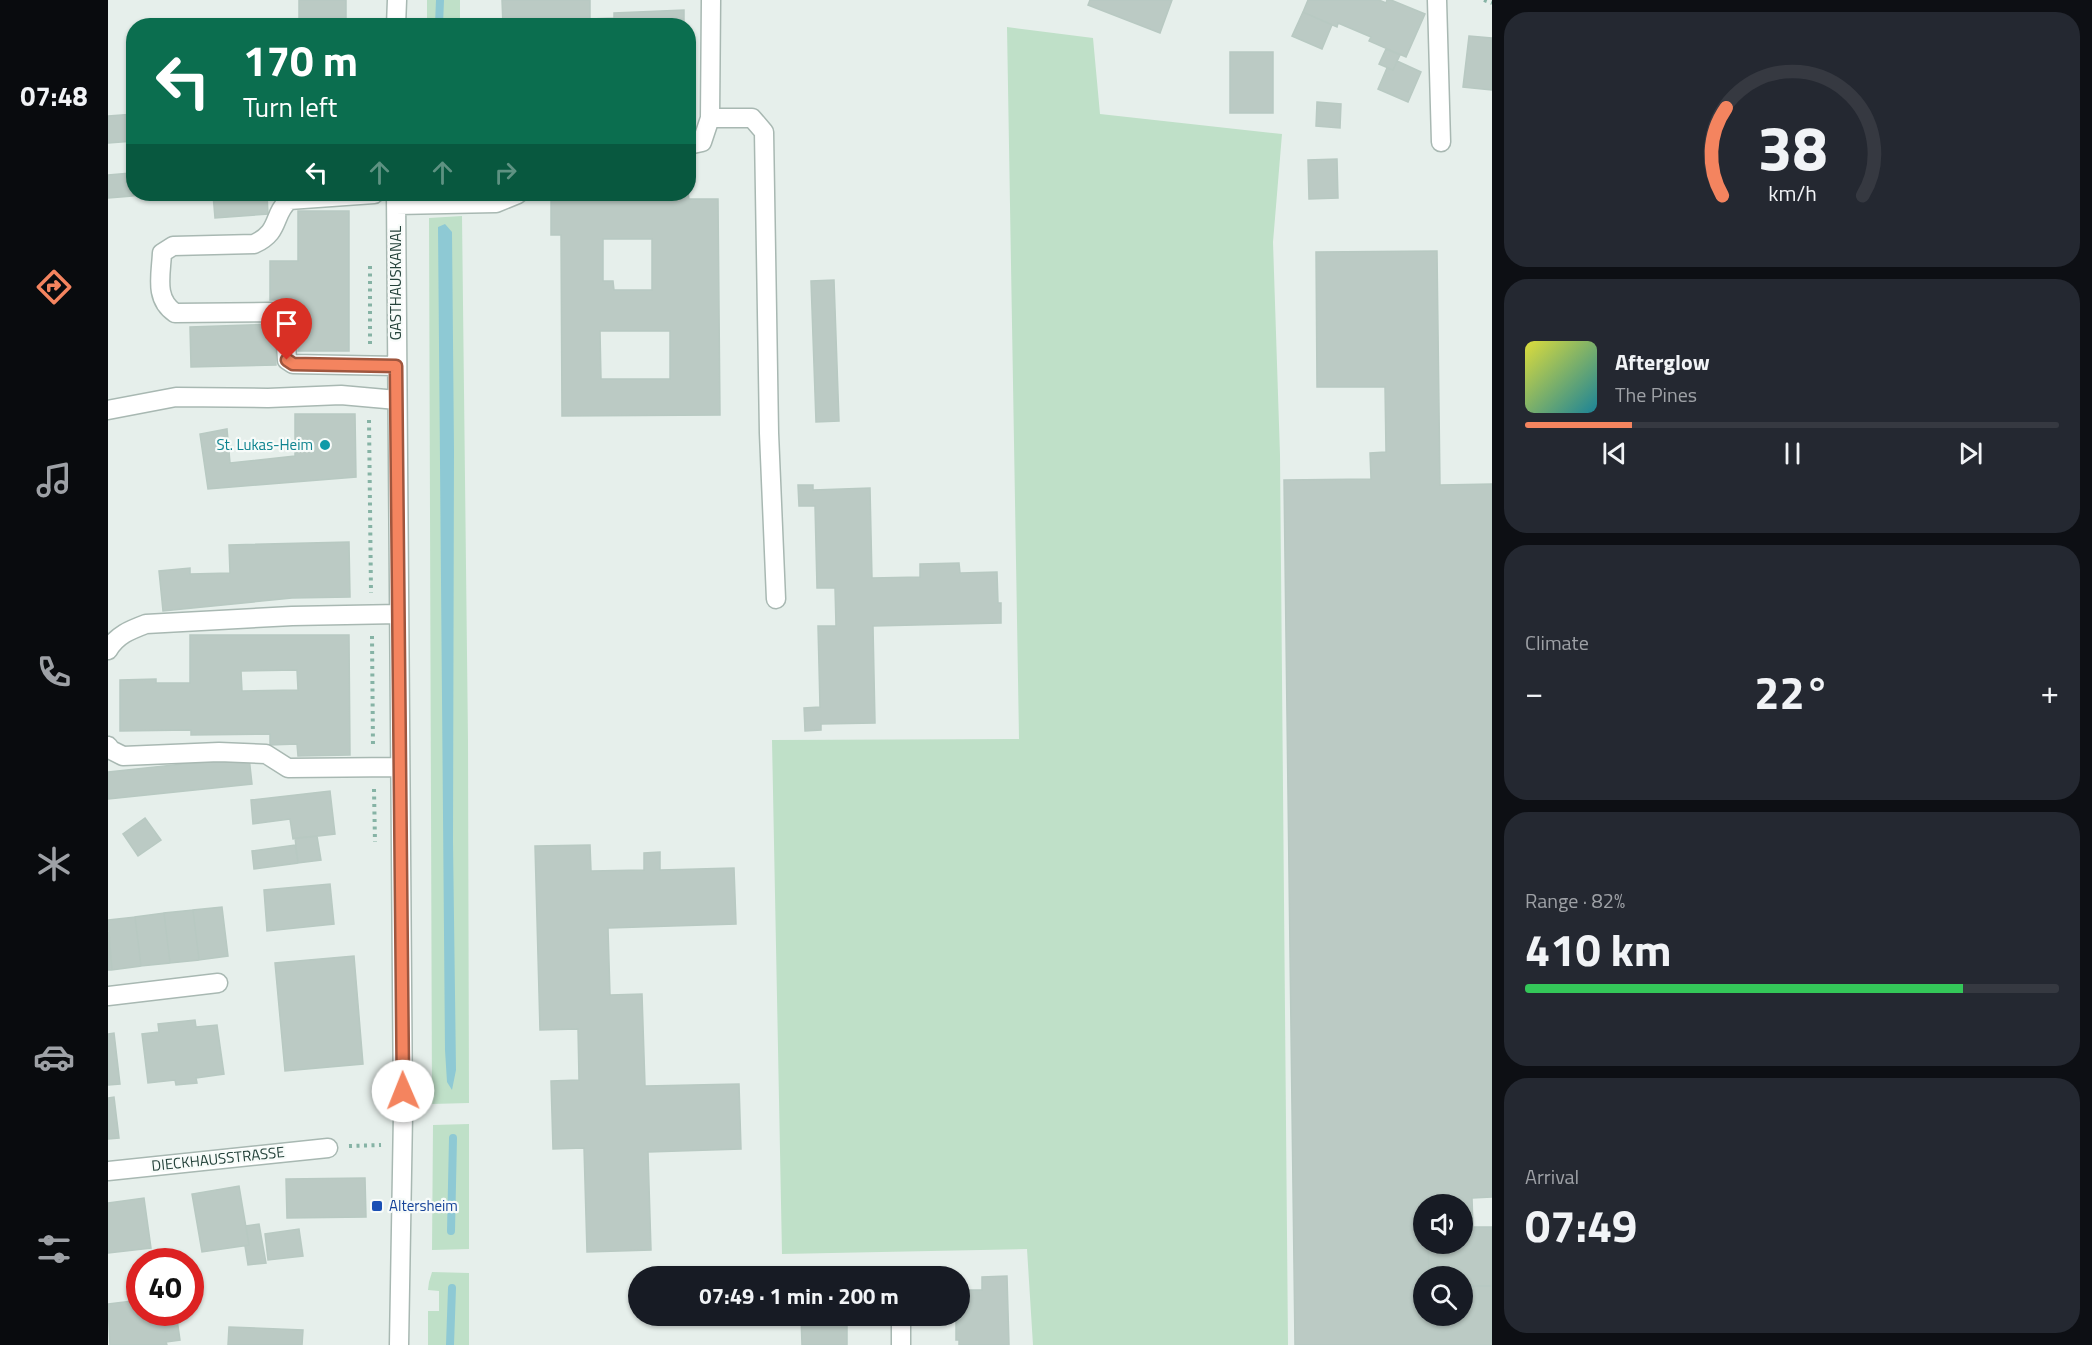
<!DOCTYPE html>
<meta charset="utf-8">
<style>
:root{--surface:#171b24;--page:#242831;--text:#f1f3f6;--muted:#9ea1a6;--line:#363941;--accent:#f4845f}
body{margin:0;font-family:"Titillium Web",sans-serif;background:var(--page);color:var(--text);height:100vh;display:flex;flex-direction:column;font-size:22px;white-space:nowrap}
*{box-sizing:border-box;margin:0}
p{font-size:20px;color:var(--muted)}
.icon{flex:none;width:33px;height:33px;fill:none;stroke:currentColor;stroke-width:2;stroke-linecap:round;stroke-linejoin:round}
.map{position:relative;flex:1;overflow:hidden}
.panel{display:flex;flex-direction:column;gap:12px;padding:12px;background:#0d0f14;width:600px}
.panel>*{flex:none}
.guide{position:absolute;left:18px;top:18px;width:570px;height:183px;border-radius:24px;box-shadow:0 2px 4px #0004;background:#0b6e4f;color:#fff;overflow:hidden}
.tools{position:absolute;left:1305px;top:1194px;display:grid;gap:12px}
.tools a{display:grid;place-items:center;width:60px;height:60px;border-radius:50%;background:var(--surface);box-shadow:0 2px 4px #0004;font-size:30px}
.speed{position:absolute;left:18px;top:1248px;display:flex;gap:12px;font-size:30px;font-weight:700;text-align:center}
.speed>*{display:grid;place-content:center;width:78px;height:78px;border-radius:50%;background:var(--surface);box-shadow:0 2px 4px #0004;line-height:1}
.speed .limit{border:9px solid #d22;background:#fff;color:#111}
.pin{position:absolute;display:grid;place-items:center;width:51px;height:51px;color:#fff;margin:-62px -26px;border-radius:50% 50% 50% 0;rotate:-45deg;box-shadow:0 0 6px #0007}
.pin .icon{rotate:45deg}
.me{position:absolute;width:66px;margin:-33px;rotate:359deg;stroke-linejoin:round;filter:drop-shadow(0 0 4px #0008)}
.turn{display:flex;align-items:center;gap:21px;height:126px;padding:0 18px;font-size:27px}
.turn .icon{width:78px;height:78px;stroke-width:2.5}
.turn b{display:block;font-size:42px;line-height:51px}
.lanes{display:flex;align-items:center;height:57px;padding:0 18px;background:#0003;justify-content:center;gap:30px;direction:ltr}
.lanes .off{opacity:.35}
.big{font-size:45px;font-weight:700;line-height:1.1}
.panel .tile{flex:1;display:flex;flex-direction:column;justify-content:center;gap:9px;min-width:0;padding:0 21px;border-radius:24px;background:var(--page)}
.panel .dial{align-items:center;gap:0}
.dial svg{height:156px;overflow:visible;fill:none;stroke:var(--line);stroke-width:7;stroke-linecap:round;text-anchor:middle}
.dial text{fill:var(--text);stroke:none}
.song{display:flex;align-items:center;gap:18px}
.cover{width:72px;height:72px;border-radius:9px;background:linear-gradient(135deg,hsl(60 70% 55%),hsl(190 70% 35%))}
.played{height:6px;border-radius:3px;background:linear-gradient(90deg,var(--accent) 20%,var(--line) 20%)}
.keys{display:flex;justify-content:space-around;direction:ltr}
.heat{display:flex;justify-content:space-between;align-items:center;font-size:33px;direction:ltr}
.charge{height:9px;border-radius:4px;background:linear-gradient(90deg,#34c759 82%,var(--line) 0)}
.trip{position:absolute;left:520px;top:1266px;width:342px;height:60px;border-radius:30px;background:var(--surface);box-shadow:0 2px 4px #0004;font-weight:700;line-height:60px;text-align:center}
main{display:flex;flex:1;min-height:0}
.tab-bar{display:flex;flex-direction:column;width:108px;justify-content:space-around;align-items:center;background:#090b0e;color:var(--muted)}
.tab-bar .icon{width:42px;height:42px}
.tab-bar .on{color:var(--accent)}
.tab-bar b{font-size:27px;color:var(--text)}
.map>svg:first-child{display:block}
</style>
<main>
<nav class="tab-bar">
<b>07:48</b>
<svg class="icon on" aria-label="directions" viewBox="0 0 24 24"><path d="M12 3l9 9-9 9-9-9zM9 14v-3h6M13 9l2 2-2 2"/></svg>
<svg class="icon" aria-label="music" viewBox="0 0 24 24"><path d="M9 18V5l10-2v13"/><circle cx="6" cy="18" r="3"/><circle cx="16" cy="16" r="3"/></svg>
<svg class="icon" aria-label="phone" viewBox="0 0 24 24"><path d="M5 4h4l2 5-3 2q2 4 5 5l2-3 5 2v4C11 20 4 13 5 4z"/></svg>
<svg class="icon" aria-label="climate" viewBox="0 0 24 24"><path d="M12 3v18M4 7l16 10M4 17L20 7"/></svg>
<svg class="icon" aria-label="car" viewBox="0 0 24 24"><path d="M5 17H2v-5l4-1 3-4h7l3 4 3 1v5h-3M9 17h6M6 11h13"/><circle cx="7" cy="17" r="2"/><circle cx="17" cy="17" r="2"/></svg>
<svg class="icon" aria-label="filters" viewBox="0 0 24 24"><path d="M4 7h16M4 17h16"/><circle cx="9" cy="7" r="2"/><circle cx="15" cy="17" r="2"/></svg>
</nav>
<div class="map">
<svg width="1384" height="1345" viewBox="0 0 1384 1345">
<rect width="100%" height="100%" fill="#e6efeb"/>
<path fill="#bfe0c8" d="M 319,0 L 352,0 L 352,24 L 319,24 Z
M 899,27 L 985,38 L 992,114 L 1174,134 L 1165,242 L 1172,455 L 1180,1345 L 925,1345 L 919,1249 L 674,1254 L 664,740 L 911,739 Z
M 354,216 L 360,741 L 361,1103 L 324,1104 L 321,218 Z
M 361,1124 L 361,1249 L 324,1250 L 325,1125 Z
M 324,1272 L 361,1273 L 361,1345 L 320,1345 L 320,1311 L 331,1311 L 331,1291 L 320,1290 L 321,1282 Z"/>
<path fill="#8ec9d4" d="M 337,224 L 344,232 L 346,450 L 345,842 L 348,1070 L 344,1090 L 339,1082 L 337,1050 L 330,227 Z"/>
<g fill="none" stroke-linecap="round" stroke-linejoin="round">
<path stroke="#8ec9d4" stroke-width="8" d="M 331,25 L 332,0
M 343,1231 L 345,1138
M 342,1345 L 344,1288"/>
</g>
<path fill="#bbcac4" stroke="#b8c9c2" stroke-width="1.5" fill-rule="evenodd" d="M 191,0 L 238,0 L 238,26 L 191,26 Z
M 394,0 L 482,0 L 482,19 L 506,18 L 506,13 L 576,10 L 576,26 L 395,26 Z
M 982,0 L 1064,0 L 1052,33 L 980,5 Z
M 1200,0 L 1271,0 L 1278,3 L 1279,0 L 1283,0 L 1317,14 L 1298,57 L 1261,41 L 1263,37 L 1230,23 L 1229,27 L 1195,12 Z
M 1195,12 L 1224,25 L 1214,49 L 1184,36 Z
M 1361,36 L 1384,38 L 1384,90 L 1355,87 Z
M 1278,49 L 1292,55 L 1285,70 L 1271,64 Z
M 1122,52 L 1165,52 L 1165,113 L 1122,113 Z
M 1289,61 L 1313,72 L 1300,102 L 1270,89 L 1279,68 L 1285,70 Z
M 1209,102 L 1233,104 L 1232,128 L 1208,126 Z
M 26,114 L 26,141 L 0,143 L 0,116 Z
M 1229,159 L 1230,198 L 1201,199 L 1200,160 Z
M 22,173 L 24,196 L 0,198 L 0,175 Z
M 23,174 L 26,174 L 26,194 L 45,194 L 24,196 Z
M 580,193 L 581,199 L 610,199 L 612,415 L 454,416 L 453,235 L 443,235 L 443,200 L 566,199 L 566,194 ZM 495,239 L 544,239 L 544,290 L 506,290 L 505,281 L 495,281 ZM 492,331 L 562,331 L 562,379 L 493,379 Z
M 105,194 L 159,194 L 160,214 L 107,218 Z
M 190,211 L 241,211 L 241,351 L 190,351 L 190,300 L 162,300 L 162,261 L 190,261 Z
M 1329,251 L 1332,485 L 1384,484 L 1384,1197 L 1364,1198 L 1365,1227 L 1354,1227 L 1354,1204 L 1316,1204 L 1316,1244 L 1320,1244 L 1321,1276 L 1316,1276 L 1316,1316 L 1354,1316 L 1354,1286 L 1384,1286 L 1384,1345 L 1187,1345 L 1176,480 L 1263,479 L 1262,453 L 1278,452 L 1277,387 L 1209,387 L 1208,252 Z
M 726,280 L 731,421 L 708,422 L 703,281 Z
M 167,324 L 168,365 L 83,367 L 82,327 Z
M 187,414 L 247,414 L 248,477 L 100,489 L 92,434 L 119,429 L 122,463 L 187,456 Z
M 690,485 L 705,485 L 705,490 L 762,488 L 764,578 L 812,577 L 812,564 L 851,563 L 852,573 L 889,572 L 890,603 L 893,603 L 893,623 L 765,626 L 767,723 L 713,724 L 713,730 L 697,731 L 696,708 L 712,707 L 710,626 L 728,626 L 727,588 L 709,588 L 707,506 L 691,506 Z
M 241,542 L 242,597 L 184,598 L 55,611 L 51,571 L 82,568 L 82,574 L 122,573 L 121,545 Z
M 82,635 L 241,635 L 242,755 L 190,756 L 189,744 L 162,745 L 162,734 L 83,735 L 83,730 L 12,731 L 12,680 L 48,679 L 48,683 L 82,683 ZM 189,670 L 190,690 L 134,691 L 133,671 Z
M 141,757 L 144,784 L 0,799 L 0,772 Z
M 222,791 L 227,834 L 185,839 L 182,819 L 145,824 L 143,800 Z
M 37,818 L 53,840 L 30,856 L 15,834 Z
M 209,836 L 213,860 L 190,863 L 187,838 Z
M 187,845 L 190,863 L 146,869 L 144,851 Z
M 482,845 L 483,871 L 536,870 L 536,853 L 552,852 L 552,870 L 626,868 L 628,924 L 500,928 L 502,995 L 534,994 L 537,1086 L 631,1084 L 633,1149 L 540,1152 L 543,1250 L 479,1252 L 476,1148 L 445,1149 L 443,1081 L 471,1080 L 470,1029 L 432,1030 L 427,846 Z
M 222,884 L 226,924 L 159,931 L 156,890 Z
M 114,907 L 120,956 L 91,960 L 85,910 Z
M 85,910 L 91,960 L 62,963 L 56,913 Z
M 56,913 L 62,963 L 33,966 L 27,917 Z
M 27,917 L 33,966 L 4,970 L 0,920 Z
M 0,932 L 4,970 L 0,970 Z
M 246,956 L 255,1064 L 177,1071 L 167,963 Z
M 87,1020 L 88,1027 L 109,1025 L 116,1074 L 88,1078 L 89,1083 L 68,1085 L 67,1080 L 40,1083 L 34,1034 L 51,1032 L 50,1024 Z
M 6,1033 L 12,1084 L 0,1085 L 0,1034 Z
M 6,1097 L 11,1138 L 0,1139 L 0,1098 Z
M 257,1178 L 258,1217 L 179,1218 L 178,1179 Z
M 131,1186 L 141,1245 L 94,1252 L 84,1194 Z
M 36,1198 L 43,1248 L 0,1253 L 0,1203 Z
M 151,1224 L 158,1263 L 140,1265 L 137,1246 L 141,1245 L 138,1226 Z
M 1354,1227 L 1384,1227 L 1384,1286 L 1354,1286 L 1354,1276 L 1321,1276 L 1320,1244 L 1354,1244 Z
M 191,1229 L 195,1256 L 160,1260 L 157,1234 Z
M 734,1274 L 734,1276 L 699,1276 L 699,1275 Z
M 899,1276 L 901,1345 L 851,1345 L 851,1340 L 848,1340 L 848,1320 L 851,1320 L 852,1316 L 852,1290 L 874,1290 L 874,1277 Z
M 32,1300 L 32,1312 L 68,1312 L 72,1340 L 58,1342 L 59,1345 L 2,1345 L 0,1304 Z
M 693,1316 L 739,1316 L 739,1345 L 694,1345 Z
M 121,1327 L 195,1330 L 194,1345 L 120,1345 Z"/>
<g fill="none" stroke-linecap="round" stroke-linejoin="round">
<defs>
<path id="minor" d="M 1329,0 L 1333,142
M 288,26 L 289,0
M 602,118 L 644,118 L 656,132 L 661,433 L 668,599
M 580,145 L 594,142 L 602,118 L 603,0
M 266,194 L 181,200 C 164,215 173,232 146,244 L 65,246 L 54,253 C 53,275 46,299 67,313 L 163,312 L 177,328 L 179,360 L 185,364 L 289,366
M 288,194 L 295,1114 L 291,1345
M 288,205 L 388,203 L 410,194
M 0,410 L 68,397 L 160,398 L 233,395 L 289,400
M 0,650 C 9,635 22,630 38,624 L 184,616 L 291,614
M 0,746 L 3,750 L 15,756 L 111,752 L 158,754 L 180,768 L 292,767
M 0,996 L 110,983
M 0,1171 L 220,1148
M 793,1316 L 793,1345"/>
</defs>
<use href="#minor" stroke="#a8b8b2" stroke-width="21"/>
<path stroke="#86b3a5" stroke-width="4" stroke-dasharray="3 4.5" stroke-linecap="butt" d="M 1376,0 L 1384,3
M 262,344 L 262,264
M 261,420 L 263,593
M 264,636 L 265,746
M 266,789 L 267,842
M 241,1146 L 273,1145"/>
<use href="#minor" stroke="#fff" stroke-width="18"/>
</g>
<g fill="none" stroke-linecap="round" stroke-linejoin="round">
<defs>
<path id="route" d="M 179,360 L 185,364 L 288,366 L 295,1091"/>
</defs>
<use href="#route" stroke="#9f563e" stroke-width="15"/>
<use href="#route" stroke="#f4845f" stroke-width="10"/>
</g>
<circle fill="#0f9aa8" stroke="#f7fbf9" stroke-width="2" cx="217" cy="445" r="6"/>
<rect fill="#1a4fb4" stroke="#f7fbf9" stroke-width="2" x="263" y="1200" width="12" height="12" rx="3"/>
<g text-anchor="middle" stroke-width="4.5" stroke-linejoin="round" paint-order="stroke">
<g font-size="15" fill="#24423a" stroke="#f7fbf9">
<text transform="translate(288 283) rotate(-90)" y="5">GASTHAUSKANAL</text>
<text transform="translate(110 1159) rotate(-6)" y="5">DIECKHAUSSTRASSE</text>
</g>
<g font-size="15" fill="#0d838f" stroke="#f7fbf9" text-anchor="end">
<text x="205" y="450">St. Lukas-Heim</text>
</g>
<g font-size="15" fill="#164399" stroke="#f7fbf9" text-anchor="start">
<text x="281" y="1211">Altersheim</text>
</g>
</g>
</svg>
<div class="tools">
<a><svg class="icon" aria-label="sound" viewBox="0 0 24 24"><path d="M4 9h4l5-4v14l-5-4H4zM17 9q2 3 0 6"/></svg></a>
<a><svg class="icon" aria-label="search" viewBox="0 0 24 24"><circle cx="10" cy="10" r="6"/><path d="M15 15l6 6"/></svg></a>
</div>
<div class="speed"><div class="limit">40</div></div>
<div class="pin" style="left:179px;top:360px;background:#d93025"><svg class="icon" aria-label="arrive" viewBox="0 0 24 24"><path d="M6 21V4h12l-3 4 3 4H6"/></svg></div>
<svg class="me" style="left:295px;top:1091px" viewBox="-20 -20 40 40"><circle r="19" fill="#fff"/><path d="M0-13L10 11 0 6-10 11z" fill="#f4845f"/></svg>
<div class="trip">07:49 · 1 min · 200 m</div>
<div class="guide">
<div class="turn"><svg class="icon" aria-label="left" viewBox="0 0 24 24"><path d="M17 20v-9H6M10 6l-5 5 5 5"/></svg><div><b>170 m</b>Turn left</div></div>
<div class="lanes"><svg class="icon" aria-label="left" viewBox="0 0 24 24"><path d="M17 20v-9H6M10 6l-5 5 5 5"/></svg><svg class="icon off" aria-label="ahead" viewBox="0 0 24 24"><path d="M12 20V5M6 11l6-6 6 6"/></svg><svg class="icon off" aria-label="ahead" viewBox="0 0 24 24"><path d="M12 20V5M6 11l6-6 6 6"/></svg><svg class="icon off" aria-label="right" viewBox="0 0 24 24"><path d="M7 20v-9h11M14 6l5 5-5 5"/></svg></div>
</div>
</div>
<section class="panel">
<div class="tile dial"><svg viewBox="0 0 100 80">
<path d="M14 69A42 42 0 1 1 86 69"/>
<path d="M14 69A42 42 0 0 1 16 24" stroke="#f4845f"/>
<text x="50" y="56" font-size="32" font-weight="700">38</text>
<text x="50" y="72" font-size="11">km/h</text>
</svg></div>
<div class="tile">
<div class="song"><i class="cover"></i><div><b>Afterglow</b><p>The Pines</p></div></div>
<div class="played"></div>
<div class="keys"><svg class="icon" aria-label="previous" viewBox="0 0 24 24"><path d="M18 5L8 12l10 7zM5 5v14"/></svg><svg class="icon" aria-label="pause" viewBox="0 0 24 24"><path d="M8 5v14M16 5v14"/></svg><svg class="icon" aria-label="next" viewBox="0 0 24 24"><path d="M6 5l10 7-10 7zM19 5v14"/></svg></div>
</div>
<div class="tile"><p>Climate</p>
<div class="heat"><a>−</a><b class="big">22°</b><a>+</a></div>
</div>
<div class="tile"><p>Range · 82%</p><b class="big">410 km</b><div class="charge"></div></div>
<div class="tile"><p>Arrival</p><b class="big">07:49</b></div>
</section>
</main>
